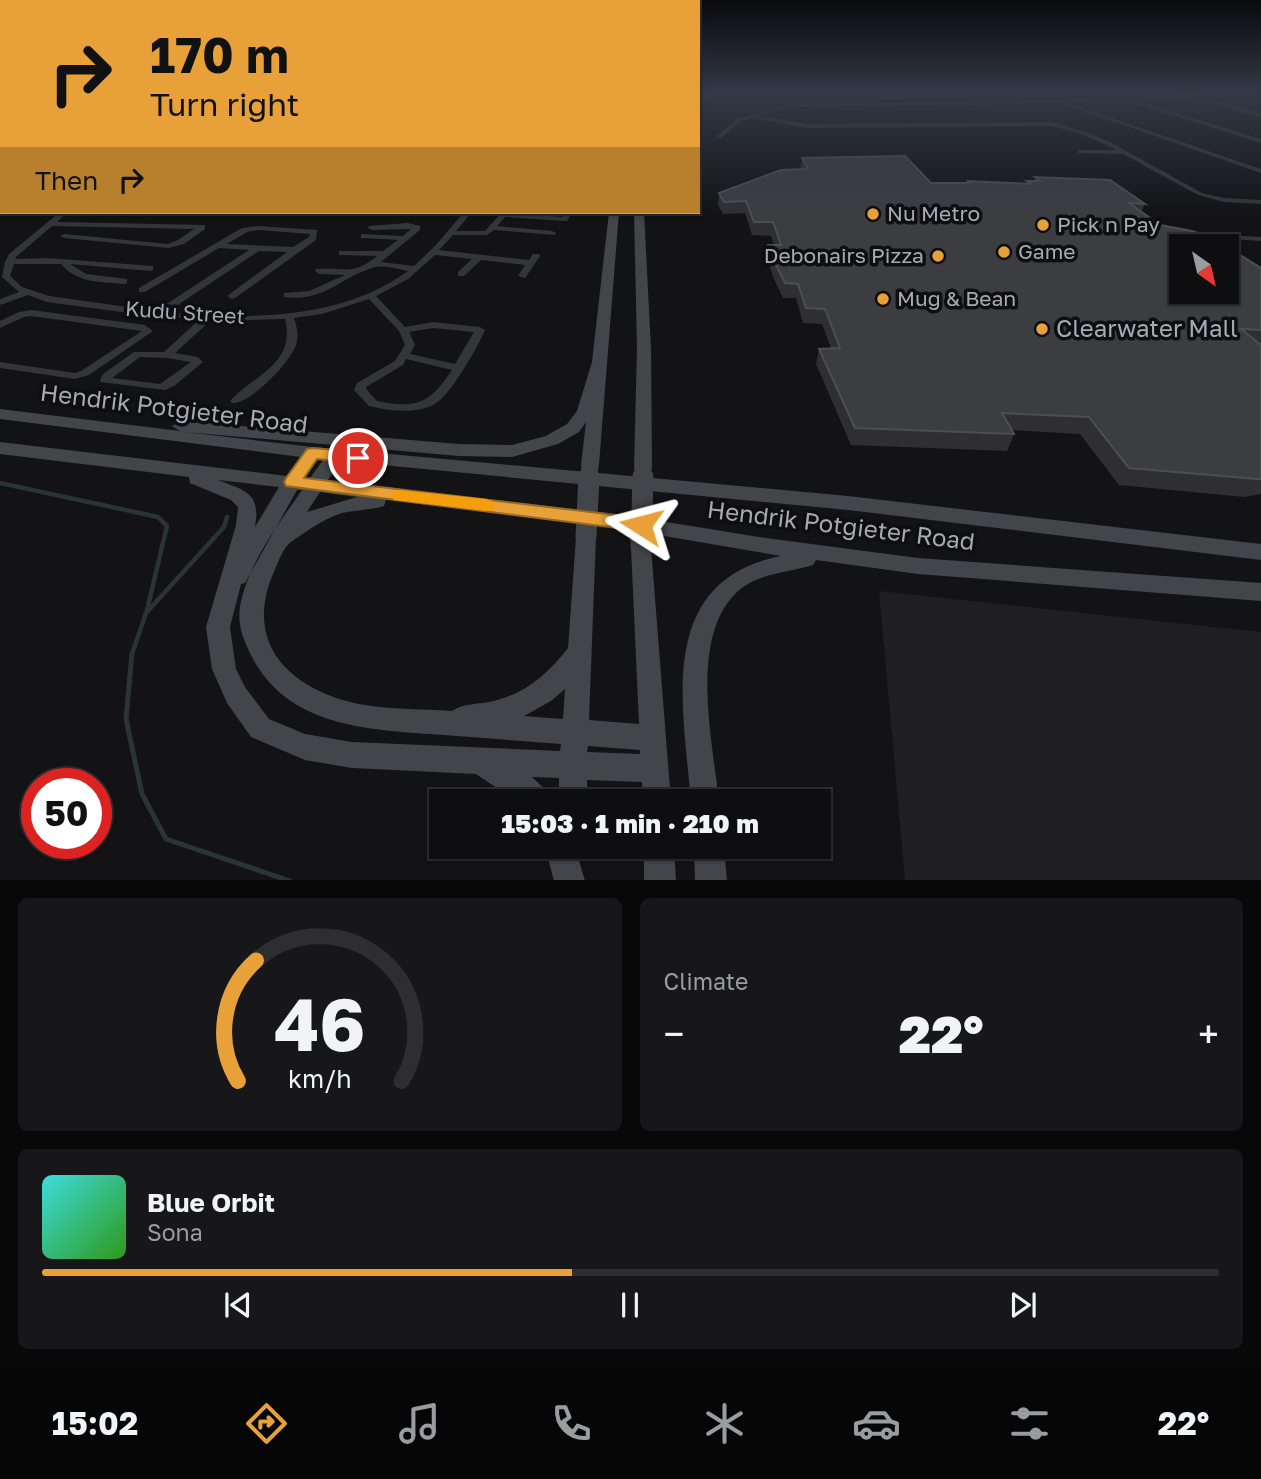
<!DOCTYPE html>
<meta charset="utf-8">
<style>
:root{--surface:#0e0e10;--page:#171719;--text:#f1f3f6;--muted:#9b9c9f;--line:#2e2e30;--accent:#e7a138}
body{margin:0;font-family:"Golos Text",sans-serif;background:var(--page);color:var(--text);height:100vh;display:flex;flex-direction:column;font-size:26px;white-space:nowrap}
*{box-sizing:border-box;margin:0}
p{font-size:23px;color:var(--muted)}
.icon{flex:none;width:38px;height:38px;fill:none;stroke:currentColor;stroke-width:2;stroke-linecap:round;stroke-linejoin:round}
.map{position:relative;height:880px;overflow:hidden}
.panel{display:flex;flex-direction:column;gap:18px;padding:18px;background:#080809;flex:1}
.panel>*{flex:none}
.banner{position:absolute;left:0px;top:0px;width:700px;height:214px;box-shadow:0 2px 5px #0004,0 0 0 2px var(--line);background:#e7a138;color:#111;overflow:hidden}
.needle{width:46px;rotate:146deg}
.tools{position:absolute;left:1169px;top:234px;display:grid;gap:14px}
.tools a{display:grid;place-items:center;width:70px;height:70px;border-radius:0px;background:var(--surface);box-shadow:0 2px 5px #0004,0 0 0 2px var(--line);font-size:35px}
.speed{position:absolute;left:21px;top:768px;display:flex;gap:14px;font-size:35px;font-weight:700;text-align:center}
.speed>*{display:grid;place-content:center;width:91px;height:91px;border-radius:50%;background:var(--surface);box-shadow:0 2px 5px #0004,0 0 0 2px var(--line);line-height:1}
.speed .limit{border:10px solid #d22;background:#fff;color:#111}
.pin{position:absolute;display:grid;place-items:center;width:60px;height:60px;color:#fff;margin:-30px;border:4px solid #fff;border-radius:50%;box-shadow:0 2px 7px #0007}
.me{position:absolute;width:77px;margin:-38px;rotate:279deg;stroke-linejoin:round;filter:drop-shadow(0 0 5px #0008)}
.turn{display:flex;align-items:center;gap:24px;height:147px;padding:0 35px;font-size:32px}
.turn .icon{width:91px;height:91px;stroke-width:2.5}
.turn b{display:block;font-size:49px;line-height:60px}
.then{display:flex;align-items:center;height:66px;padding:0 35px;background:#0003;gap:14px;font-size:26px}
.big{font-size:52px;font-weight:800;line-height:1.1}
.panel .widget{flex:1;display:flex;flex-direction:column;justify-content:center;gap:10px;min-width:0;padding:0 24px;border-radius:10px;background:var(--page)}
.panel .dial{align-items:center;gap:0}
.dial svg{height:182px;overflow:visible;fill:none;stroke:var(--line);stroke-width:7;stroke-linecap:round;text-anchor:middle}
.dial text{fill:var(--text);stroke:none}
.song{display:flex;align-items:center;gap:21px}
.cover{width:84px;height:84px;border-radius:10px;background:linear-gradient(135deg,hsl(180 70% 55%),hsl(110 70% 35%))}
.played{height:7px;border-radius:4px;background:linear-gradient(90deg,var(--accent) 45%,var(--line) 45%)}
.keys{display:flex;justify-content:space-around;direction:ltr}
.heat{display:flex;justify-content:space-between;align-items:center;font-size:38px;direction:ltr}
.panel .tiles{flex:1;display:grid;gap:18px;grid-template-columns:1fr 1fr}
.widget:last-child{grid-column:span 2}
.trip{position:absolute;left:429px;top:789px;width:402px;height:70px;border-radius:0px;background:var(--surface);box-shadow:0 2px 5px #0004,0 0 0 2px var(--line);font-weight:800;line-height:70px;text-align:center}
.dock{display:flex;height:112px;justify-content:space-around;align-items:center;background:#060606;color:var(--muted)}
.dock .icon{width:49px;height:49px}
.dock .current{color:var(--accent)}
.dock b{font-size:32px;color:var(--text)}
.map>svg:first-child{display:block}
</style>
<div class="map">
<svg width="1261" height="881" viewBox="0 0 1261 881">
<rect width="100%" height="100%" fill="#131315"/>
<path fill="#1f1f22" d="M 879,591 L 1261,632 L 1261,880 L 905,880 Z"/>
<g fill="none" stroke-linecap="round" stroke-linejoin="round">
<path stroke="#2a3338" stroke-width="4.5" d="M 0,483 L 158,517 L 167,526 L 147,610
M 132,654 L 146,613 L 224,527 L 227,517"/>
<path stroke="#2a3338" stroke-width="5" d="M 132,653 L 126,719 L 142,794 L 166,839 L 290,881"/>
<path fill="#343539" fill-rule="evenodd" d="M 1212,92 L 1238,92 L 1133,101 L 1068,103 L 1261,169 L 1261,173 L 1066,105 L 1068,103 L 787,107 L 758,116 L 807,124 L 1051,122 L 1086,132 L 1112,143 L 1202,193 L 1224,198 L 1261,200 L 1261,204 L 1224,202 L 1198,195 L 1123,154 L 1077,153 L 1079,150 L 1117,150 L 1082,134 L 1051,126 L 807,128 L 752,118 L 741,121 L 721,138 L 716,137 L 737,119 L 787,105 L 1133,99 Z
M 1204,98 L 1261,113 L 1261,117 L 1202,100 Z
M 1140,102 L 1261,139 L 1261,143 L 1138,104 Z
M 0,111 L 2,111 L 2,114 L 0,115 Z
M 0,126 L 2,126 L 2,130 L 0,130 Z
M 0,145 L 2,145 L 2,149 L 0,149 Z
M 60,212 L 68,212 L 57,222 L 205,225 L 205,229 L 184,244 L 168,248 L 64,238 L 60,236 L 64,234 L 168,244 L 178,240 L 194,229 L 52,226 L 16,257 L 15,259 L 47,258 L 153,266 L 153,270 L 150,271 L 70,264 L 86,274 L 127,279 L 127,283 L 124,284 C 101,282 77,283 61,264 L 14,264 L 10,276 L 22,287 L 49,296 L 156,311 L 249,250 L 219,248 L 145,292 L 139,292 L 139,288 L 242,228 L 258,226 L 317,230 L 316,240 L 235,298 L 232,299 L 227,296 L 287,252 L 259,251 L 167,312 C 248,320 341,320 408,271 C 398,269 386,265 376,267 C 342,275 325,303 284,297 L 284,293 L 309,291 L 345,275 L 319,274 L 315,271 L 316,269 C 344,266 352,277 377,256 L 342,255 L 339,255 L 339,251 L 383,251 L 398,240 L 364,238 L 361,238 L 361,234 L 403,236 L 411,229 L 372,230 L 368,228 L 369,226 L 408,223 L 420,226 L 420,230 L 381,262 L 414,266 L 436,245 L 464,212 L 472,212 L 456,231 L 485,231 L 502,212 L 562,217 L 565,212 L 572,212 L 567,221 L 564,221 L 505,217 L 497,226 L 552,231 L 556,233 L 555,235 L 494,230 L 487,235 L 453,235 L 439,250 L 529,260 L 533,254 L 539,254 L 540,256 L 525,278 L 518,276 L 525,265 L 481,260 L 464,276 L 458,276 L 458,272 L 472,259 L 435,255 L 408,279 L 376,296 L 405,327 L 433,322 L 480,327 L 485,330 C 477,348 450,397 433,405 C 414,414 389,411 369,406 L 354,390 L 357,383 L 395,361 L 405,345 L 399,331 L 369,299 L 322,314 L 294,318 C 297,327 299,336 296,345 C 291,362 249,405 232,403 L 230,401 C 255,374 296,364 285,319 L 210,321 L 175,353 L 198,357 L 203,362 L 174,386 L 165,390 L 101,382 L 100,380 L 103,374 L 134,352 L 164,352 L 199,320 L 136,314 L 47,302 L 28,295 L 0,305 L 0,299 L 19,292 L 2,277 L 5,262 L 9,254 ZM 258,230 L 310,234 L 309,237 L 293,247 L 227,244 L 247,232 ZM 433,328 L 474,332 L 455,364 L 410,354 L 415,345 L 409,332 ZM 140,357 L 167,358 L 191,362 L 160,384 L 112,378 ZM 406,359 L 452,370 C 429,404 417,409 377,401 L 366,389 L 366,387 L 403,365 Z
M 283,212 L 320,212 L 316,214 L 287,214 Z
M 359,212 L 373,212 L 369,214 Z
M 1229,235 L 1261,237 L 1261,241 L 1232,239 L 1228,237 Z
M 31,310 L 145,325 L 153,331 L 89,375 L 75,379 L 0,368 L 0,362 L 75,373 L 81,371 L 142,331 L 31,316 L 24,317 L 0,328 L 0,321 L 19,312 Z"/>
<path fill="#424549" fill-rule="evenodd" d="M 0,92 L 2,97 L 0,97 Z
M 707,92 L 719,92 L 698,99 L 698,95 Z
M 609,212 L 619,212 L 599,465 L 596,469 L 590,471 L 581,465 L 586,422 L 579,432 L 558,444 L 512,457 L 459,456 L 184,432 L 313,447 L 848,496 L 1261,544 L 1261,560 L 848,510 L 341,461 L 328,480 L 617,514 L 759,537 L 918,558 L 1261,583 L 1261,601 L 918,574 L 816,560 L 813,565 C 787,573 755,573 735,594 C 689,641 713,743 719,802 L 691,802 C 683,705 655,581 781,556 L 617,528 L 386,500 L 384,506 C 370,510 356,510 342,513 C 323,519 307,531 291,542 C 283,547 277,565 273,574 C 250,629 272,671 326,694 C 364,711 411,708 452,711 C 462,704 476,704 489,702 C 524,695 546,676 568,648 L 576,537 L 579,532 L 586,529 L 593,532 L 596,537 L 589,720 L 639,724 L 631,547 L 634,541 L 641,539 L 648,541 L 651,547 L 671,802 L 643,802 L 642,782 L 587,780 L 587,802 L 559,802 L 559,778 L 532,777 L 548,792 L 552,802 L 518,802 L 476,774 L 352,768 L 305,760 L 251,737 L 227,703 L 212,669 L 206,627 L 236,525 L 238,507 L 231,500 L 190,483 L 189,477 L 0,454 L 0,442 L 287,476 L 301,457 L 0,419 L 0,409 L 180,431 L 172,426 L 181,421 L 459,444 L 512,445 L 546,436 L 567,424 L 577,411 L 592,362 ZM 318,459 L 323,460 L 310,478 L 305,478 ZM 218,480 L 279,487 L 255,527 C 261,493 246,491 218,480 ZM 297,490 L 302,490 C 278,525 247,565 240,607 C 237,626 244,641 252,657 C 289,729 374,730 444,735 C 483,738 522,741 561,744 L 560,751 L 352,742 L 305,734 L 269,719 L 245,687 L 236,669 L 230,627 L 241,584 L 245,583 ZM 320,492 L 357,497 L 307,512 ZM 565,689 L 563,719 L 524,716 L 551,701 ZM 588,746 L 640,750 L 640,754 L 587,752 Z
M 634,212 L 644,212 L 651,348 L 652,468 L 643,474 L 634,468 L 637,348 Z
M 545,847 L 575,847 L 585,881 L 554,881 Z
M 644,847 L 674,847 L 676,881 L 644,881 Z
M 694,847 L 724,847 L 727,881 L 695,881 Z"/>
<path stroke="#424549" stroke-width="17" d="M 589,479 L 590,465
M 643,479 L 643,468"/>
<path stroke="#424549" stroke-width="21" d="M 586,537 L 589,477
M 641,547 L 643,477"/>
</g>
<path fill="#2f2f33" d="M 802,158 L 931,183 L 967,183 L 968,181 L 1026,184 L 1027,181 L 1034,181 L 1035,177 L 1145,204 L 1141,212 L 1160,225 L 1261,268 L 1261,494 L 1244,497 L 1119,485 L 1080,434 L 1012,430 L 1014,434 L 1007,451 L 851,445 L 816,364 L 819,349 L 831,348 L 822,324 L 803,323 L 796,298 L 783,298 L 774,279 L 767,259 L 768,245 L 774,245 L 771,236 L 752,235 L 745,213 L 723,214 L 718,205 L 719,193 L 800,169 Z"/>
<path fill="#3c3d41" stroke="#4c4e53" stroke-width="2" d="M 905,156 L 931,183 L 970,183 L 968,181 L 1032,184 L 1027,181 L 1040,181 L 1035,177 L 1110,180 L 1145,204 L 1129,203 L 1160,225 L 1192,231 L 1215,239 L 1227,247 L 1181,247 L 1181,292 L 1227,292 L 1227,247 L 1261,268 L 1261,330 L 1241,329 L 1261,345 L 1261,479 L 1257,479 L 1129,468 L 1089,417 L 1002,413 L 1014,434 L 855,428 L 819,349 L 840,348 L 825,309 L 806,308 L 798,284 L 785,283 L 776,265 L 768,245 L 781,245 L 773,222 L 754,222 L 746,201 L 724,202 L 719,193 L 781,170 L 808,169 L 802,158 Z"/>
<linearGradient id="sky" x2="0" y2="1"><stop stop-color="#0a0a0c"/><stop offset="0.43" stop-color="#333946"/><stop offset="1" stop-color="#333946" stop-opacity="0"/></linearGradient>
<rect width="1261" height="216" fill="url(#sky)"/>
<path fill="#e7a138" stroke="#966924" stroke-width="2" d="M 313,448 L 358,452 L 366,458 L 358,463 L 317,459 L 304,478 L 641,518 L 647,520 L 650,525 L 647,530 L 641,531 L 286,486 L 284,482 L 286,478 L 307,449 Z"/>
<path fill="#f59e0b" d="M 400,490 L 486,499 L 492,501 L 495,505 L 492,510 L 486,511 L 394,500 L 391,496 L 394,491 Z"/>
<g fill="#e7a138" stroke="#0e0e10" stroke-width="2.5">
<circle cx="873" cy="214" r="7"/>
<circle cx="1043" cy="225" r="7"/>
<circle cx="1004" cy="252" r="7"/>
<circle cx="938" cy="256" r="7"/>
<circle cx="883" cy="299" r="7"/>
<circle cx="1042" cy="329" r="7"/>
</g>
<g text-anchor="middle" stroke-width="7" stroke-linejoin="round" paint-order="stroke">
<g font-size="21" fill="#a5abb4" stroke="#0e0e10" text-anchor="start">
<text x="887" y="221">Nu Metro</text>
<text x="1057" y="232">Pick n Pay</text>
<text x="1018" y="259">Game</text>
<text x="924" y="263" text-anchor="end">Debonairs Pizza</text>
<text x="897" y="306">Mug &amp; Bean</text>
</g>
<g font-size="21" fill="#a5abb4" stroke="#0e0e10">
<text transform="translate(185 313) rotate(4)" y="7">Kudu Street</text>
</g>
<g font-size="24" fill="#a5abb4" stroke="#0e0e10" text-anchor="start">
<text x="1056" y="337">Clearwater Mall</text>
</g>
<g font-size="24" fill="#a5abb4" stroke="#0e0e10">
<text transform="translate(174 409) rotate(7)" y="8">Hendrik Potgieter Road</text>
<text transform="translate(841 526) rotate(7)" y="8">Hendrik Potgieter Road</text>
</g>
</g>
</svg>
<div class="tools">
<a><svg class="needle" viewBox="-14 -14 28 28"><path d="M0-13l5 13h-10z" fill="#e53935"/><path d="M0 13l5-13h-10z" fill="#9b9c9f"/></svg></a>
</div>
<div class="speed"><div class="limit">50</div></div>
<div class="pin" style="left:358px;top:458px;background:#d93025"><svg class="icon" aria-label="arrive" viewBox="0 0 24 24"><path d="M6 21V4h12l-3 4 3 4H6"/></svg></div>
<svg class="me" style="left:641px;top:525px" viewBox="-20 -20 40 40"><path d="M0-17L14 15 0 8-14 15z" fill="#e7a138" stroke="#fff" stroke-width="4"/></svg>
<div class="trip">15:03 · 1 min · 210 m</div>
<div class="banner">
<div class="turn"><svg class="icon" aria-label="right" viewBox="0 0 24 24"><path d="M7 20v-9h11M14 6l5 5-5 5"/></svg><div><b>170 m</b>Turn right</div></div>
<div class="then">Then<svg class="icon" aria-label="right" viewBox="0 0 24 24"><path d="M7 20v-9h11M14 6l5 5-5 5"/></svg></div>
</div>
</div>
<section class="panel">
<div class="tiles">
<div class="widget dial"><svg viewBox="0 0 100 80">
<path d="M14 69A42 42 0 1 1 86 69"/>
<path d="M14 69A42 42 0 0 1 22 16" stroke="#e7a138"/>
<text x="50" y="56" font-size="32" font-weight="700">46</text>
<text x="50" y="72" font-size="11">km/h</text>
</svg></div>
<div class="widget"><p>Climate</p>
<div class="heat"><a>−</a><b class="big">22°</b><a>+</a></div>
</div>
<div class="widget">
<div class="song"><i class="cover"></i><div><b>Blue Orbit</b><p>Sona</p></div></div>
<div class="played"></div>
<div class="keys"><svg class="icon" aria-label="previous" viewBox="0 0 24 24"><path d="M18 5L8 12l10 7zM5 5v14"/></svg><svg class="icon" aria-label="pause" viewBox="0 0 24 24"><path d="M8 5v14M16 5v14"/></svg><svg class="icon" aria-label="next" viewBox="0 0 24 24"><path d="M6 5l10 7-10 7zM19 5v14"/></svg></div>
</div>
</div>
</section>
<nav class="dock">
<b>15:02</b>
<svg class="icon current" aria-label="directions" viewBox="0 0 24 24"><path d="M12 3l9 9-9 9-9-9zM9 14v-3h6M13 9l2 2-2 2"/></svg>
<svg class="icon" aria-label="music" viewBox="0 0 24 24"><path d="M9 18V5l10-2v13"/><circle cx="6" cy="18" r="3"/><circle cx="16" cy="16" r="3"/></svg>
<svg class="icon" aria-label="phone" viewBox="0 0 24 24"><path d="M5 4h4l2 5-3 2q2 4 5 5l2-3 5 2v4C11 20 4 13 5 4z"/></svg>
<svg class="icon" aria-label="climate" viewBox="0 0 24 24"><path d="M12 3v18M4 7l16 10M4 17L20 7"/></svg>
<svg class="icon" aria-label="car" viewBox="0 0 24 24"><path d="M5 17H2v-5l4-1 3-4h7l3 4 3 1v5h-3M9 17h6M6 11h13"/><circle cx="7" cy="17" r="2"/><circle cx="17" cy="17" r="2"/></svg>
<svg class="icon" aria-label="filters" viewBox="0 0 24 24"><path d="M4 7h16M4 17h16"/><circle cx="9" cy="7" r="2"/><circle cx="15" cy="17" r="2"/></svg>
<b>22°</b>
</nav>
